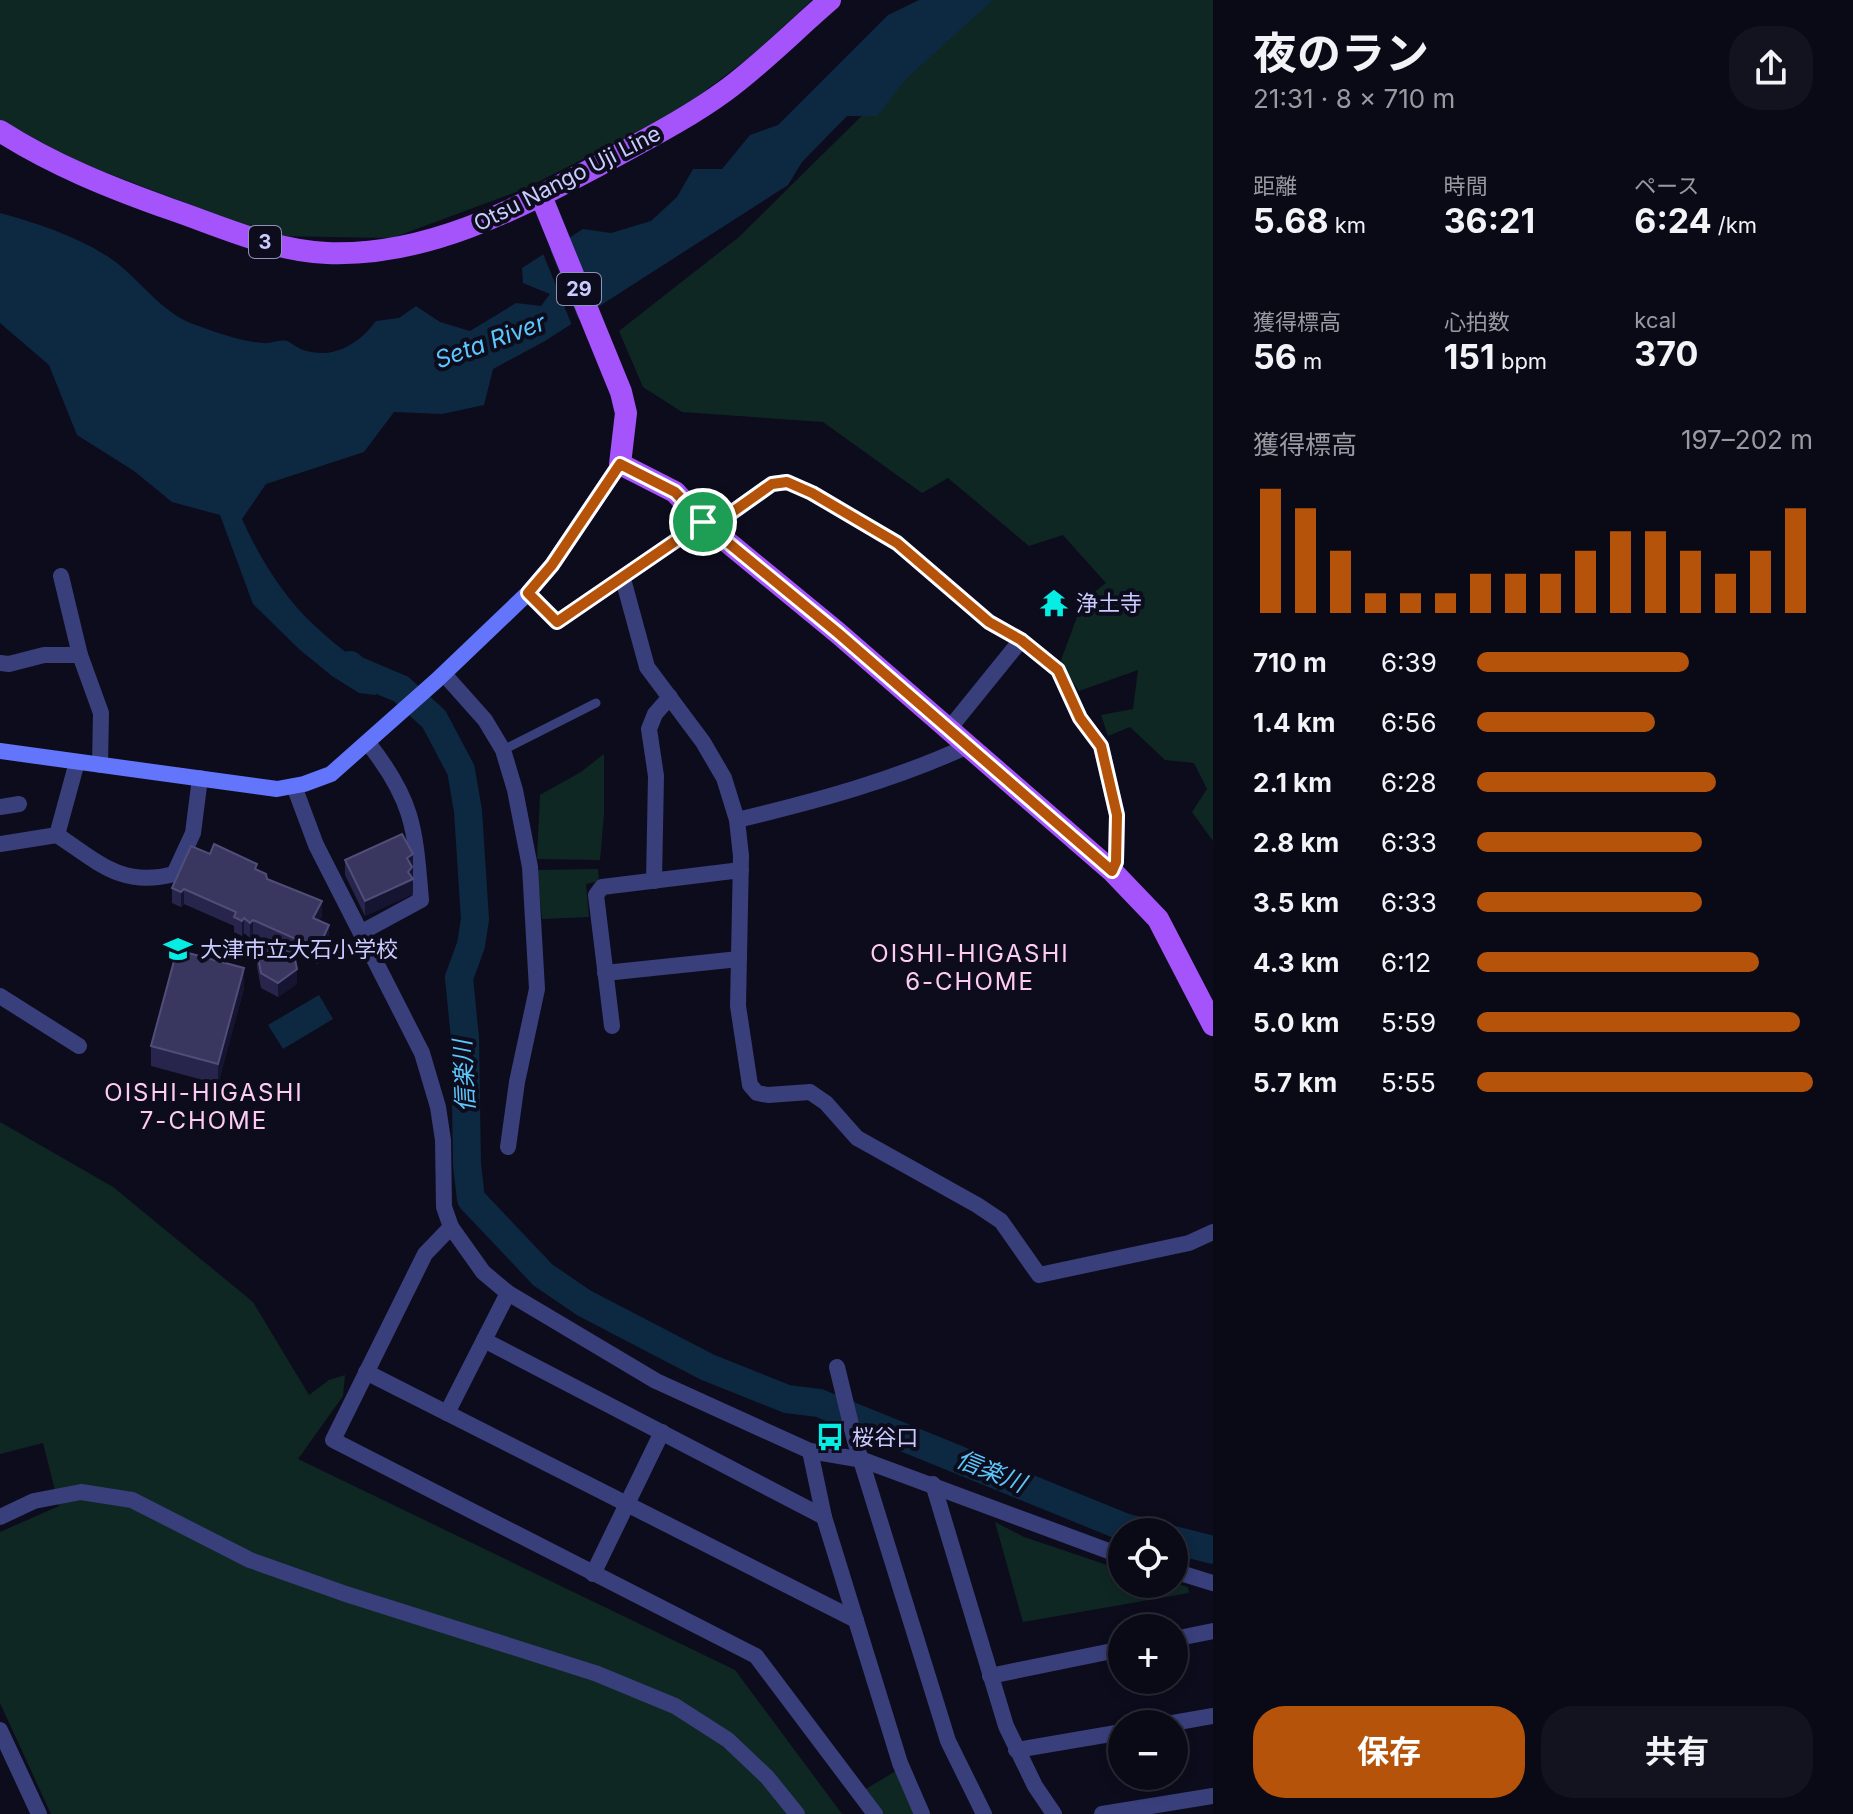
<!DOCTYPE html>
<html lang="ja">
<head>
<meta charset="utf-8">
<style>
  body { margin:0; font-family:Inter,"Noto Sans JP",sans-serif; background:#13121f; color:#f1f3f6; height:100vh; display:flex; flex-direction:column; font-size:30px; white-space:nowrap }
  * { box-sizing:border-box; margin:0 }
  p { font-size:26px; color:#999aa1 }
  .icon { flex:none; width:44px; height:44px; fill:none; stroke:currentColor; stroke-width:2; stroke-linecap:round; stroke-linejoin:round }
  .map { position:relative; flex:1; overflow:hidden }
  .details { display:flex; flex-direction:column; background:#0a0916; width:640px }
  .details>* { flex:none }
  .controls { position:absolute; left:1108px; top:1518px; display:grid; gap:16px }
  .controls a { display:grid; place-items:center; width:80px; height:80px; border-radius:50%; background:#0a0916; box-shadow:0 4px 12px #0003,0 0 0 2px #2a2a35; font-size:40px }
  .pin { position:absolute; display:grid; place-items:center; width:68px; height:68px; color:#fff; margin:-34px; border:4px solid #fff; border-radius:50%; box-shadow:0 2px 8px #0007 }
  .round { display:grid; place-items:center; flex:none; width:84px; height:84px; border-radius:32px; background:#13121f }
  .summary { display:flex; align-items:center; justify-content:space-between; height:136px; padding:0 40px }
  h1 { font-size:44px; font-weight:700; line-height:60px }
  .stats { display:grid; grid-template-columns:repeat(3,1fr); gap:12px; height:136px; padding:8px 40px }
  .stats div { display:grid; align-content:center }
  .stats b { font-size:34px; font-weight:700 }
  .stats small { font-size:22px; font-weight:400 }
  .stats p { font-size:22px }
  .chart { height:224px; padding:16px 40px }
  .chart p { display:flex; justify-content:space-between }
  .chart svg { width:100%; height:144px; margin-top:8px; stroke:#b45309; stroke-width:6 }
  .primary-button { display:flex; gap:16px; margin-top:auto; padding:16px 40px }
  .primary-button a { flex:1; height:92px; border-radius:32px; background:#b45309; color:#fff; font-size:32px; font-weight:700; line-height:92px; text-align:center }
  .primary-button a+a { background:#13121f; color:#f1f3f6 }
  ul { padding:0 40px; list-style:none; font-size:26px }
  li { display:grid; grid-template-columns:128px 96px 1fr; align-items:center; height:60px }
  li i { height:20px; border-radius:10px; background:#b45309 }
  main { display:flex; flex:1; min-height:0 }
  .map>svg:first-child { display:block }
</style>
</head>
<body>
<main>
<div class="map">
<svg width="1213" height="1814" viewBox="0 0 1213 1814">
  <rect width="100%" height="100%" fill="#0d0c1d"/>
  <g fill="#0f2723">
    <path d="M 0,0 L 812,0 L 755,53 L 680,110 L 524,189 L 392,238 L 273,236 L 36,146 L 0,122 Z"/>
    <path d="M 979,0 L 1213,0 L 1213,841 L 1192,812 L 1207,789 L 1194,763 L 1165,760 L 1130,727 L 1108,736 L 1101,715 L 1133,709 L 1138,670 L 1079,691 L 1060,663 L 1083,601 L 1106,583 L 1063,535 L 1029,546 L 948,478 L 922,493 L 823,422 L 682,412 L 643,387 L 619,331 L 739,237 Z"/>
    <path d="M 604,754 L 604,814 L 600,860 L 537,859 L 540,795 L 581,772 Z"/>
    <path d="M 598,869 L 599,881 L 586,884 L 589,917 L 542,919 L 537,870 Z"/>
    <path d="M 0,1122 L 113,1187 L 253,1302 L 309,1395 L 329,1380 L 345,1375 L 343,1396 L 298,1459 L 735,1670 L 842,1814 L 51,1814 L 0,1703 L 0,1532 L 59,1506 L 43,1443 L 0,1454 Z"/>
    <path d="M 995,1522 L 1024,1537 L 1122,1570 L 1122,1584 L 1174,1583 L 1188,1587 L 1189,1593 L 1023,1622 Z"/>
    <path d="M 896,1771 L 915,1814 L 883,1814 L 864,1790 Z"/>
  </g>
  <g fill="#0d2841">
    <path d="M 919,0 L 993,0 L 905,80 L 877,116 L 847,116 L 802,162 L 788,185 L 545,341 L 493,369 L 484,405 L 442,414 L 394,412 L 364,452 L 266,484 L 242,519 C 259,557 284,598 315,626 C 337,647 363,665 387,685 L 375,695 L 359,693 L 332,676 L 299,649 L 253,604 L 220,515 L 172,502 L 134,471 L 77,435 L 49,365 L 0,323 L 0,213 C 40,224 83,238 117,263 C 141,282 163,313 193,324 C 213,331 241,342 263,343 C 271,344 279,339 287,341 C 292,343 297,348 303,350 C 333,360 359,344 376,321 L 399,318 L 416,306 L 440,322 L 470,331 L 516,303 L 541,306 L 550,294 L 523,283 L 522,268 L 583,229 L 611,233 L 651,221 L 677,197 L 693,169 L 722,169 L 750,135 L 778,125 L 888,15 Z"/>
    <path d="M 319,995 L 333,1019 L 283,1049 L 268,1025 Z"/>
  </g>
  <path fill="#0d0c1d" d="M 549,247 L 580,323 L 573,328 L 542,251 Z"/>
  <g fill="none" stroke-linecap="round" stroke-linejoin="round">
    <g stroke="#0d2841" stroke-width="28">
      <path d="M 350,665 L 356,670 L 401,689 L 434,719 L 461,770 L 468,811 L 475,919 L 471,945 L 459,978 L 465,1038 L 467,1165 L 471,1199 L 543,1275 L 584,1303 L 707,1367 L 787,1399 L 819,1403 L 1124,1527 L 1144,1532"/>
      <path d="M 1174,1540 L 1213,1550"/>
    </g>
    <path stroke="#383f7b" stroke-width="9" d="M 503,750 L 596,703"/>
    <g stroke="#383f7b" stroke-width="16">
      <path d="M 710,528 L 772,484 L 787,482 L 812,493 L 897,543 L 989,622 L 1021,640 L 1058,670 L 1080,718 L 1101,746 L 1117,815 L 1116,862 L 1112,871"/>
      <path d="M 61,576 L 80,655 L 101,713 L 100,765"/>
      <path d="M 623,579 L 647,667 L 703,742 L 724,778 L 737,820 L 741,856 L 738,1006 L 750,1085 L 757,1093 L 768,1095 L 810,1092 L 826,1103 L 857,1138 L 977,1205 L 1001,1221 L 1039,1275 L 1189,1243 L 1213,1232"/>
      <path d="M 528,593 L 557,622 L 703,522"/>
      <path d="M 0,663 L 9,664 L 44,655 L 80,655"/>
      <path d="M 444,674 L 485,720 L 503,750 L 515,790 L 530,867 L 537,989 L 517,1082 L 508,1147"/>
      <path d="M 949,729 L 1021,640"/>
      <path d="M 294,786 L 316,845 L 422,1053 L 438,1107 L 443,1140 L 444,1207 L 451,1227 L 483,1272 L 508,1293 L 656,1381 L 810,1451 L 863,1460 L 1122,1556"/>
      <path d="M 0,807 L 19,804"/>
      <path d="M 737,820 C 817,801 894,780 968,746"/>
      <path d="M 57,835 C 98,862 122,888 174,874 L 193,833 L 200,778"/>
      <path d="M 0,844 L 57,835 L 77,762"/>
      <path d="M 654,881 L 656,776 L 649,729 L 655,714 L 670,697"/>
      <path d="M 362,932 L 421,900 C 415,829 414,801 368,743"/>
      <path d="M 605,973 L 739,959"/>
      <path d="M 0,996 L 79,1046"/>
      <path d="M 612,1026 L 596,895 L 602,887 L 741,870"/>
      <path d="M 451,1227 L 425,1254 L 333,1440 L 756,1656 L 875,1814"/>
      <path d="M 484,1340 L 824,1517"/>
      <path d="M 366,1372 L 856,1620"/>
      <path d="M 447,1413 L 508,1293"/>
      <path d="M 810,1451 L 824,1517 L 900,1763 L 922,1814"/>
      <path d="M 933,1484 L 1006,1726 L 1035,1786 L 1054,1814"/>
      <path d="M 1174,1571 L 1213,1583"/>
      <path d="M 593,1574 L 662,1432"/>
      <path d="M 1174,1639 L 1213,1631"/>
      <path d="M 990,1676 L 1122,1649"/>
      <path d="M 1167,1724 L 1213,1716"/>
      <path d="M 1016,1750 L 1122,1732"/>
      <path d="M 1102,1814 L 1213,1796"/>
    </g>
    <g stroke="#383f7b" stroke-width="16">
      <path d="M 837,1367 L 855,1441 L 948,1741 L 984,1814"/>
      <path d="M 0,1517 L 34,1501 L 81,1492 L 132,1500 L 250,1560 L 343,1593 L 595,1673 L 675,1706 L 728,1740 L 767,1777 L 797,1814"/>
      <path d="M 0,1730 L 39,1814"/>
    </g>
    <path stroke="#6375fb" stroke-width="16" d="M 0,751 L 277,789 L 304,784 L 331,774 L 437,680 L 528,593 L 552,565 L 620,464"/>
    <g stroke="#a554fb" stroke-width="22">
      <path d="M 0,131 C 53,165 111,188 170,209 C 220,226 273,251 327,253 C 428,257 518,208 605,162 C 645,140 688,118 725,91 C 762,64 795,30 830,0"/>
      <path d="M 541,196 L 621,392 L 626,413 L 620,464 L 675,492 L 703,522 L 838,633 L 1112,871 L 1158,919 L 1213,1025"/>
    </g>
  </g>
  <g fill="#27254b">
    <path d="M 210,854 L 257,870 L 267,879 L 322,916 L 319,921 L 329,940 L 318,964 L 293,953 L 297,984 L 278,997 L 261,988 L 257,967 L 257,952 L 272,943 L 253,934 L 250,938 L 244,933 L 242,936 L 234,932 L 234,926 L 184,904 L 181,907 L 172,903 L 172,888 Z"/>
    <path d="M 413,854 L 413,894 L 365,916 L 345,875 L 345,860 Z"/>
    <path d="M 244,988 L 218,1084 L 151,1066 L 151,1046 Z"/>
  </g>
  <g fill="#151431">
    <path d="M 413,854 L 413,894 L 365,916 L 365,901 L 407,858 Z"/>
    <path d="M 184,889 L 184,904 L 181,907 L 181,892 Z"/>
    <path d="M 322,901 L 322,916 L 313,933 L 313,918 Z"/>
    <path d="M 244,918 L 244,933 L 242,936 L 242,921 Z"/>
    <path d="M 253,920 L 253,934 L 250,938 L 250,923 Z"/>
    <path d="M 329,925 L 329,940 L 318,964 L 318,949 Z"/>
    <path d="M 244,968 L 244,988 L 218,1084 L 218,1064 Z"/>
    <path d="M 297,969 L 297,984 L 278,997 L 278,983 Z"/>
  </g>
  <g fill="#39375f" stroke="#504e78" stroke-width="2">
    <path d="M 402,834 L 413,854 L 407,858 L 412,867 L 408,872 L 413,879 L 365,901 L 345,860 Z"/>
    <path d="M 214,844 L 257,864 L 255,869 L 266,874 L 267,879 L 322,901 L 313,918 L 329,925 L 318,949 L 253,920 L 250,923 L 244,918 L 242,921 L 234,917 L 236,912 L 184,889 L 181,892 L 172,888 L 191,846 L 210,854 Z"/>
    <path d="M 275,941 L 293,950 L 297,969 L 278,983 L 261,973 L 257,952 Z"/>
    <path d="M 177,950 L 244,968 L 218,1064 L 151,1046 Z"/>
  </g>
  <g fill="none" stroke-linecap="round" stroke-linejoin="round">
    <defs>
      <path id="route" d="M 703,522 L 557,622 L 528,593 L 552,565 L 620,464 L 675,492 L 710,528 L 772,484 L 787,482 L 812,493 L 897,543 L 989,622 L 1021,640 L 1058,670 L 1080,718 L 1101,746 L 1117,815 L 1116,862 L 1112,871 L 838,633 L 703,522"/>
    </defs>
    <use href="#route" stroke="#fff" stroke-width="16"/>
    <use href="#route" stroke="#b45309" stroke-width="10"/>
  </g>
  <defs>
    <symbol id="temple-bare" viewBox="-9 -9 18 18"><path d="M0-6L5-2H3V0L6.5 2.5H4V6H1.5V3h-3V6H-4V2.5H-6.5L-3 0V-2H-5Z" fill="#06ede4" stroke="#0d0c1d" stroke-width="2.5" paint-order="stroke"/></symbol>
    <symbol id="school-bare" viewBox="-9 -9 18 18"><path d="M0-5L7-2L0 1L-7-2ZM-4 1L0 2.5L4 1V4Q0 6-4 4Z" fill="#06ede4" stroke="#0d0c1d" stroke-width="2.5" paint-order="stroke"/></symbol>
    <symbol id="bus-bare" viewBox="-9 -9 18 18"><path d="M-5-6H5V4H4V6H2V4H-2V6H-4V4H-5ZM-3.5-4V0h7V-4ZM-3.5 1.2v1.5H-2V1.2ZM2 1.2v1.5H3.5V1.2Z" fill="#06ede4" stroke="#0d0c1d" stroke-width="2.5" paint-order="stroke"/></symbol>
  </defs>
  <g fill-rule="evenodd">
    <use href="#temple-bare" x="1034" y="583" width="40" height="40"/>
    <use href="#school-bare" x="158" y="929" width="40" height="40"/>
    <use href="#bus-bare" x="810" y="1417" width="40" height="40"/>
  </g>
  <g text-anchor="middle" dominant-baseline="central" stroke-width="8" stroke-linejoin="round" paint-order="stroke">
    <g fill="#0d0c1d" stroke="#9192ba" stroke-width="2">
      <rect x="249" y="226" width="32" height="32" rx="6"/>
      <rect x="557" y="273" width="44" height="32" rx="6"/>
    </g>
    <g font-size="20" font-weight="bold" fill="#cacbfe">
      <text x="265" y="242">3</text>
      <text x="579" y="289">29</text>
    </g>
    <g font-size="22" fill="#cacbfe" stroke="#0d0c1d">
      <text transform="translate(567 178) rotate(-27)">Otsu Nango Uji Line</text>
    </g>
    <g font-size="22" fill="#cacbfe" stroke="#0d0c1d" text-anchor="start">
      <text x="1076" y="603">浄土寺</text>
      <text x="200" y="949">大津市立大石小学校</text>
      <text x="852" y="1437">桜谷口</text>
    </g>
    <g font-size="24" font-style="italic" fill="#5bc7fb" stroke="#0d0c1d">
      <text transform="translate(490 341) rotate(-20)">Seta River</text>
      <text transform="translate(464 1076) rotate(-93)">信楽川</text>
      <text transform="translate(991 1471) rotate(22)">信楽川</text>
    </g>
    <g font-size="24" letter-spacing="2" fill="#feccf2" stroke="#0d0c1d">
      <text x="970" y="953">OISHI-HIGASHI<tspan x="970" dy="28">6-CHOME</tspan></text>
      <text x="204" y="1092">OISHI-HIGASHI<tspan x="204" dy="28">7-CHOME</tspan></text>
    </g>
  </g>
</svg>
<div class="controls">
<a><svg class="icon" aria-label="locate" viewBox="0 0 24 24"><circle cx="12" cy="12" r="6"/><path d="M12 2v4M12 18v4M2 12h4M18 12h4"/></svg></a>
<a>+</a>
<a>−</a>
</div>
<div class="pin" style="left:703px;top:522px;background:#1e9e55"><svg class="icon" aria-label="arrive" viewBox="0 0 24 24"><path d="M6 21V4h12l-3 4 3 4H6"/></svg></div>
</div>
<section class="details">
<div class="summary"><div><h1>夜のラン</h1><p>21:31 · 8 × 710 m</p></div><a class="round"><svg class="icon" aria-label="share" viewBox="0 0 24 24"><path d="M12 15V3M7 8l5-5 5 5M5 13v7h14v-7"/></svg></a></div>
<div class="stats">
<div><p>距離</p><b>5.68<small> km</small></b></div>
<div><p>時間</p><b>36:21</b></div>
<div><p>ペース</p><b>6:24<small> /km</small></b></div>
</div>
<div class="stats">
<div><p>獲得標高</p><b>56<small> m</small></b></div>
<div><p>心拍数</p><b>151<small> bpm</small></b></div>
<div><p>kcal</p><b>370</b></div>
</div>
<div class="chart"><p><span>獲得標高</span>197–202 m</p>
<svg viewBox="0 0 160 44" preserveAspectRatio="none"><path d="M5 44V6M15 44V12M25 44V25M35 44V38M45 44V38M55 44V38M65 44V32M75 44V32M85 44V32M95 44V25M105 44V19M115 44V19M125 44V25M135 44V32M145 44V25M155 44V12"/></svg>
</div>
<ul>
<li><b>710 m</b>6:39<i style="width:63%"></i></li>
<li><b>1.4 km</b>6:56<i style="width:53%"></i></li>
<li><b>2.1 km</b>6:28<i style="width:71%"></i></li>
<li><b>2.8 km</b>6:33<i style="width:67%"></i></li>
<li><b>3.5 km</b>6:33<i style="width:67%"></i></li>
<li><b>4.3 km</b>6:12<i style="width:84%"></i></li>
<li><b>5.0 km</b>5:59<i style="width:96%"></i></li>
<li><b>5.7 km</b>5:55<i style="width:100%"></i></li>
</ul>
<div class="primary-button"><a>保存</a><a>共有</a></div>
</section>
</main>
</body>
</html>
